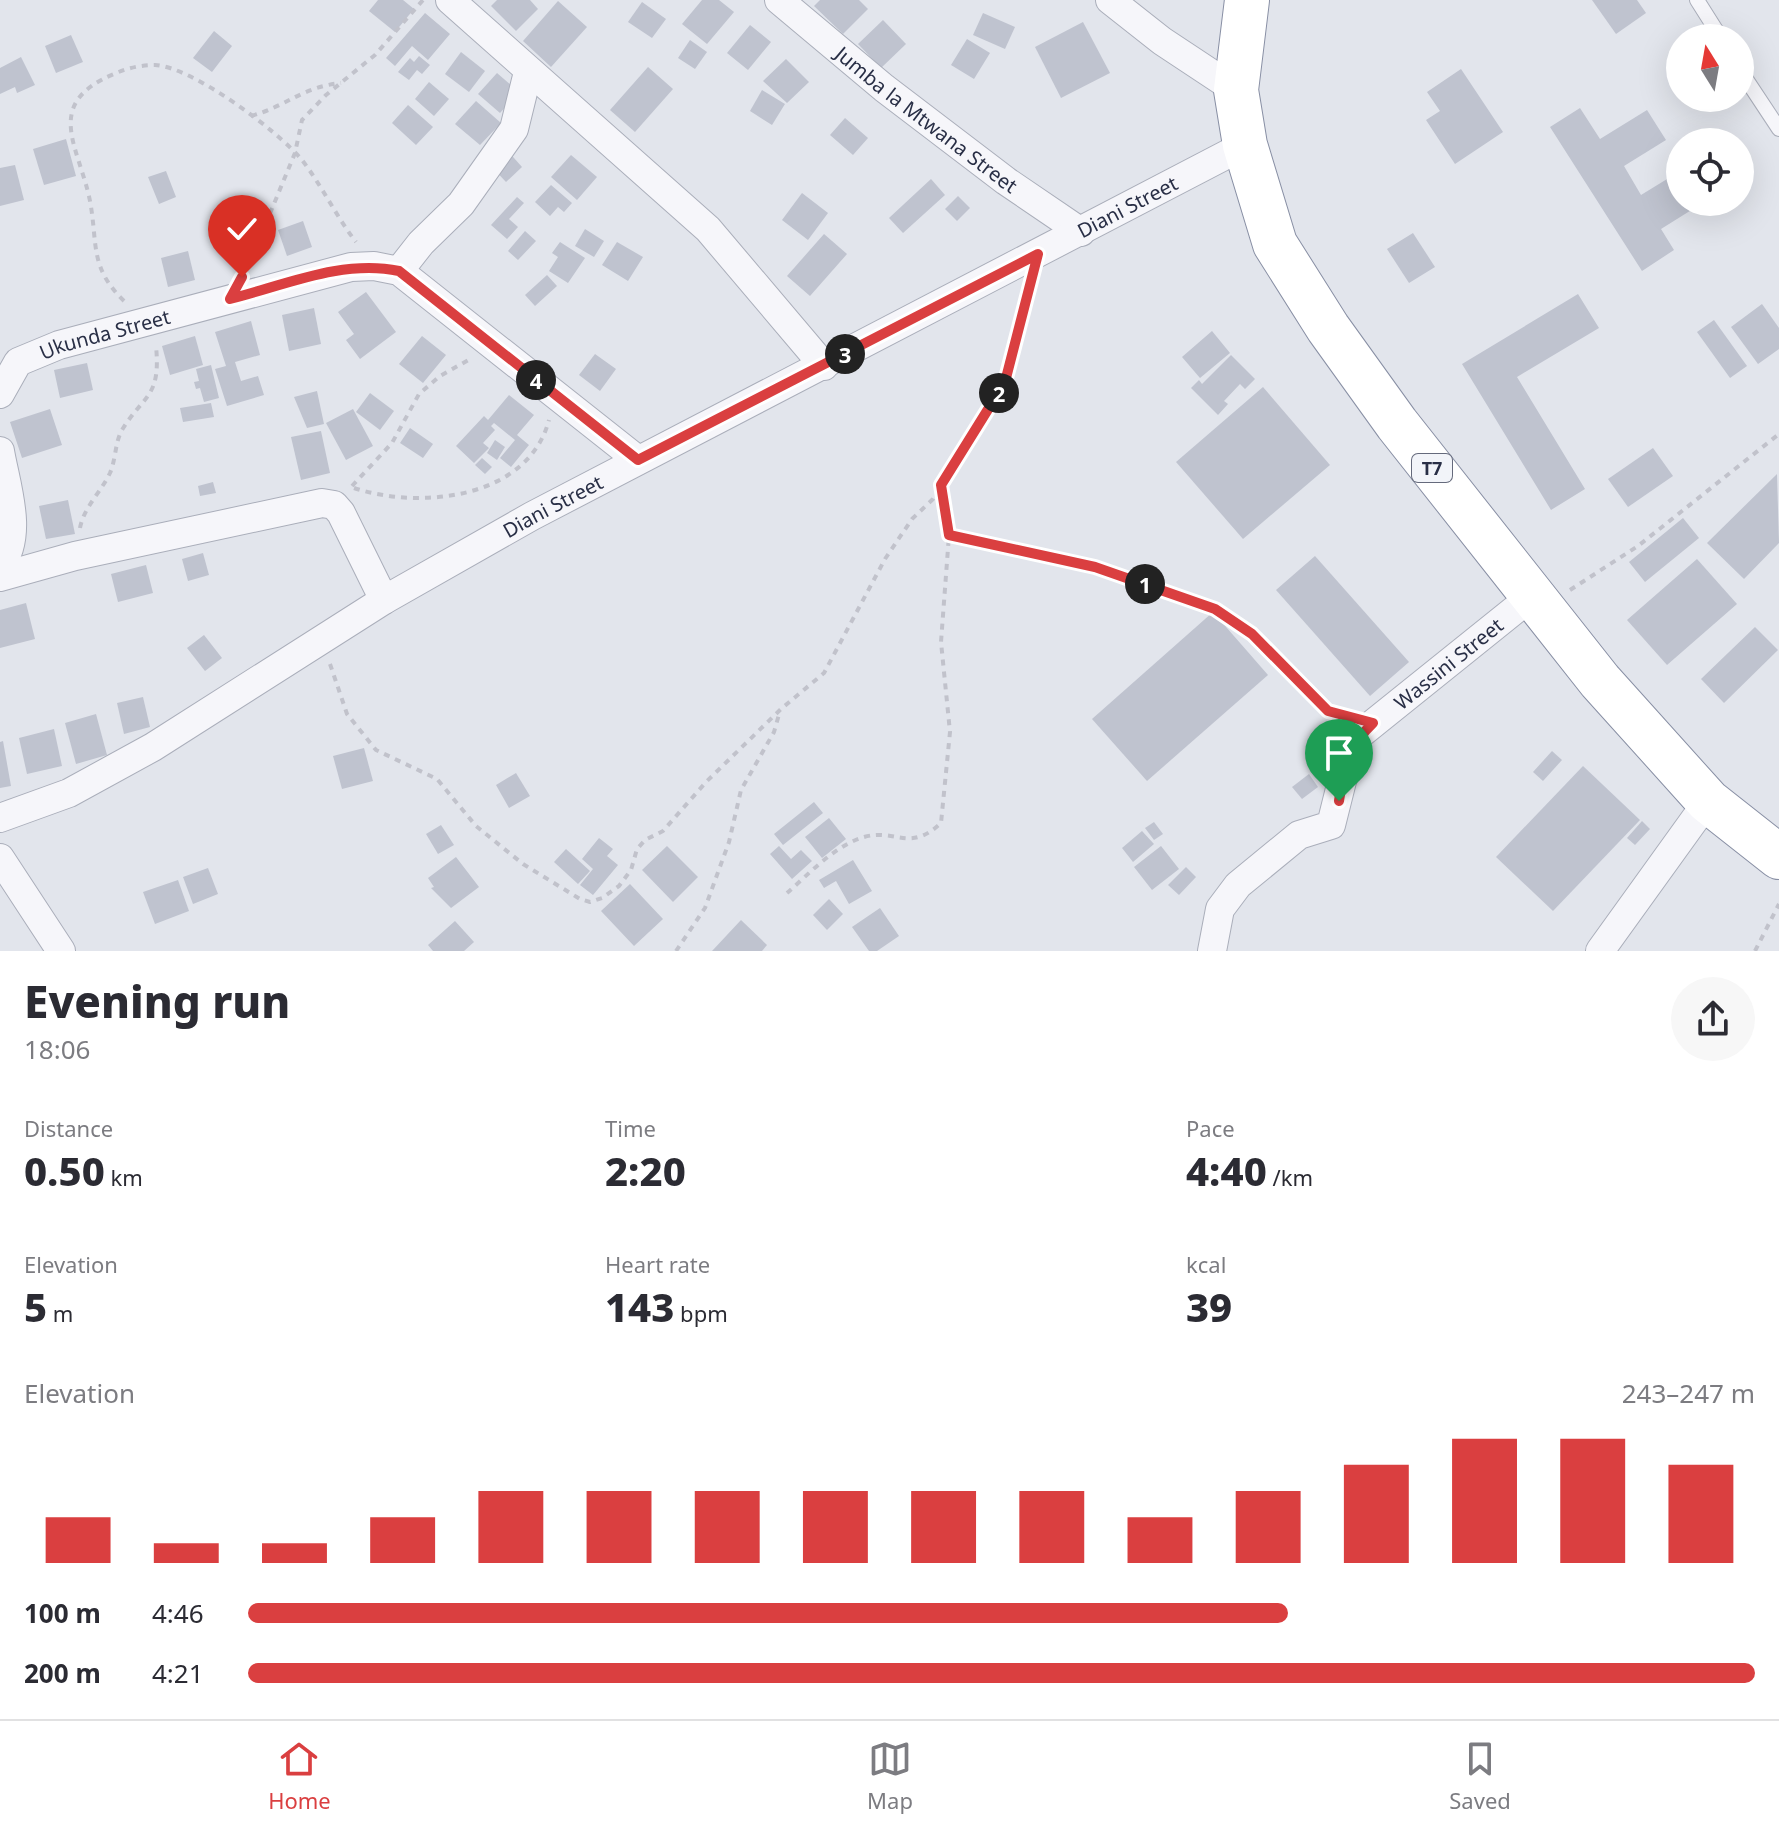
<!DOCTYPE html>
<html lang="en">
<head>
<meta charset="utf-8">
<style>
  body { margin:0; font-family:"Noto Sans",sans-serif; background:#f7f7f7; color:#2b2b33; height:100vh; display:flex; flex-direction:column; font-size:30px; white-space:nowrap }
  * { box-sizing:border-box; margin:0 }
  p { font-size:26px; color:#7c7c81 }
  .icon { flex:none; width:44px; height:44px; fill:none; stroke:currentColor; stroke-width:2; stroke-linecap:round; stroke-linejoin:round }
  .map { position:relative; height:951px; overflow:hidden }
  .details { display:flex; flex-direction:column; background:#fff; flex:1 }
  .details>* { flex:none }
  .needle { width:52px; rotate:349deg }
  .tools { position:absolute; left:1666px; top:24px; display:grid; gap:16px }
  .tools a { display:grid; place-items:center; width:88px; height:88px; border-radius:50%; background:#fff; box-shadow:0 8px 32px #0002; font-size:40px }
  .pin { position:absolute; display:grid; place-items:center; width:68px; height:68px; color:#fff; margin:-82px -34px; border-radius:50% 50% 50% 0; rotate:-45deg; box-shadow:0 0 8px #0007 }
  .pin .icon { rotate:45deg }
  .km { position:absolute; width:40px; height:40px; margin:-20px; border-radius:50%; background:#222; color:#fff; font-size:22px; line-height:40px; text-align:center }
  .round { display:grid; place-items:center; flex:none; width:84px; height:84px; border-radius:42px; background:#f7f7f7 }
  .headline { display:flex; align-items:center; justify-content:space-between; height:136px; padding:0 24px }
  h1 { font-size:44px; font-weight:800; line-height:60px }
  .figures { display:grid; grid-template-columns:repeat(3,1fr); gap:12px; height:136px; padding:8px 24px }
  .figures div { display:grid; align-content:center }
  .figures b { font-size:40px; font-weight:800 }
  .figures small { font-size:22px; font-weight:400 }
  .figures p { font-size:22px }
  .chart { height:224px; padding:16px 24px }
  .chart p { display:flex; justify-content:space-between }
  .chart svg { width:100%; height:144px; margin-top:8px; stroke:#da3f40; stroke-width:6 }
  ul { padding:0 24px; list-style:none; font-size:26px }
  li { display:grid; grid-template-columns:128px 96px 1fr; align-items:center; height:60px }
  li i { height:20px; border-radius:10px; background:#da3f40 }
  .tab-bar { display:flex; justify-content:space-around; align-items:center; height:112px; border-top:2px solid #e1e1e2; background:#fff; font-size:22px; color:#7c7c81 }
  .tab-bar a { display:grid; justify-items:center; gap:4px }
  .tab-bar .on { color:#da3f40 }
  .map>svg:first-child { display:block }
</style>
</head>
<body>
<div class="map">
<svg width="1779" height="951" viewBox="0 0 1779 951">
  <rect width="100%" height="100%" fill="#e2e5ec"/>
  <g fill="#bfc3cf">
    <path d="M 378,0 L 403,0 L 414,9 L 395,32 L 369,11 Z"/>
    <path d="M 497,0 L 530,0 L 538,9 L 516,31 L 491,6 Z"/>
    <path d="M 702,0 L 719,0 L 734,12 L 707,44 L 682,24 Z"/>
    <path d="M 820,0 L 859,0 L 868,9 L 843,34 L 814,6 Z"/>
    <path d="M 1592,0 L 1637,0 L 1646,13 L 1616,34 Z"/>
    <path d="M 558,1 L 587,27 L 551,67 L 523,41 Z"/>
    <path d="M 642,2 L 666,19 L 652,38 L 628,22 Z"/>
    <path d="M 425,13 L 450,34 L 428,60 L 412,46 L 395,66 L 386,58 Z"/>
    <path d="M 983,13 L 1015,27 L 1005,49 L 973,35 Z"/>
    <path d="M 883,20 L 906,44 L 881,68 L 858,44 Z"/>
    <path d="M 1083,22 L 1110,73 L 1061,98 L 1035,47 Z"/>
    <path d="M 750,25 L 771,42 L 748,70 L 727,53 Z"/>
    <path d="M 214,31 L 232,46 L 212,72 L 193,58 Z"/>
    <path d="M 71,35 L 83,62 L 56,73 L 45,46 Z"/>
    <path d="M 967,39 L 990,53 L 974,79 L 951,65 Z"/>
    <path d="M 690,40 L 707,52 L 695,69 L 678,58 Z"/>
    <path d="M 461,52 L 485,71 L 469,92 L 445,74 Z"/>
    <path d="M 419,56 L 430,65 L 422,74 L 417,70 L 409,80 L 398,72 L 410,58 L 414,62 Z"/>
    <path d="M 21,57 L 35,85 L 17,93 L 15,87 L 0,94 L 0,68 Z"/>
    <path d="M 786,59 L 809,82 L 787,103 L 763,81 Z"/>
    <path d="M 648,67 L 673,89 L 635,132 L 610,110 Z"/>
    <path d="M 1461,69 L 1503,132 L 1455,164 L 1426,120 L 1440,111 L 1427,92 Z"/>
    <path d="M 497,73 L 519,92 L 500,113 L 478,94 Z"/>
    <path d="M 429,82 L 449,99 L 434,116 L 415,99 Z"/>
    <path d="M 762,90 L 785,104 L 772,125 L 750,111 Z"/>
    <path d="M 476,101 L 501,123 L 480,145 L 455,124 Z"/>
    <path d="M 408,105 L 433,127 L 416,145 L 392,123 Z"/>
    <path d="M 1580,108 L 1600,139 L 1647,110 L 1666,140 L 1624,166 L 1641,195 L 1672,176 L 1680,189 L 1680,202 L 1688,202 L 1693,209 L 1661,229 L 1674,250 L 1642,271 L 1550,127 Z"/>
    <path d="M 845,118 L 868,138 L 853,155 L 830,135 Z"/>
    <path d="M 66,139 L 76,176 L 44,185 L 33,149 Z"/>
    <path d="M 506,149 L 522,167 L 506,182 L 490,165 Z"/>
    <path d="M 571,155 L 597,177 L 577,200 L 551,177 Z"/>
    <path d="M 15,165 L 24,200 L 0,206 L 0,168 Z"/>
    <path d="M 166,171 L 176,197 L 159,204 L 148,177 Z"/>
    <path d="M 931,179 L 945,195 L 903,233 L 889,218 Z"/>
    <path d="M 551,185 L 572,203 L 564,212 L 558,207 L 550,216 L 535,202 Z"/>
    <path d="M 802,193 L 828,213 L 808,240 L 782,220 Z"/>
    <path d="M 958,196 L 970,208 L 957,221 L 945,209 Z"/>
    <path d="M 517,197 L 524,203 L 509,219 L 518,227 L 507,239 L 491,225 Z"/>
    <path d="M 303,221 L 312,247 L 287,256 L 278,230 Z"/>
    <path d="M 585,229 L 604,241 L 594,257 L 575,246 Z"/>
    <path d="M 525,231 L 536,241 L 518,260 L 508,251 Z"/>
    <path d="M 1413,233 L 1435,267 L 1409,283 L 1387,249 Z"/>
    <path d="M 824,234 L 847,254 L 810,296 L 787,276 Z"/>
    <path d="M 560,242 L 585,258 L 568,283 L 549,271 L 558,257 L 552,253 Z"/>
    <path d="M 617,242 L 643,257 L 628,281 L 602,265 Z"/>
    <path d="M 188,251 L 195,280 L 168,287 L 161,258 Z"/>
    <path d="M 547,275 L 557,286 L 535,306 L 525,295 Z"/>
    <path d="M 366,292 L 396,332 L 360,359 L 346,340 L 354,334 L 338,312 Z"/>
    <path d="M 1578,294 L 1599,328 L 1517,377 L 1585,489 L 1551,510 L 1462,364 Z"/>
    <path d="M 1762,304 L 1779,328 L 1779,349 L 1758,364 L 1731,327 Z"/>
    <path d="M 314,308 L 321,344 L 289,351 L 282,315 Z"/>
    <path d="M 1714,320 L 1747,366 L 1730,378 L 1697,332 Z"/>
    <path d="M 251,321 L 260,355 L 235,362 L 241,381 L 258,376 L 264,395 L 227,406 L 215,369 L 226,366 L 215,332 Z"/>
    <path d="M 1212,331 L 1230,353 L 1200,378 L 1182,357 Z"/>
    <path d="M 195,336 L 203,365 L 170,375 L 162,346 Z"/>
    <path d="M 422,336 L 446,355 L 423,383 L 399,364 Z"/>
    <path d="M 595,354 L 616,369 L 600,391 L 579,375 Z"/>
    <path d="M 1231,355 L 1255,379 L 1245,389 L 1240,384 L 1224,401 L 1228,404 L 1218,415 L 1191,388 L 1199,380 L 1202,384 Z"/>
    <path d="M 87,363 L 93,390 L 60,398 L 54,370 Z"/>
    <path d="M 211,365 L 219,398 L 204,402 L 200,388 L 196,389 L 194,382 L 199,381 L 196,369 Z"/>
    <path d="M 1263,387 L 1330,465 L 1243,539 L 1176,462 Z"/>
    <path d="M 317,391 L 324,424 L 307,428 L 294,397 Z"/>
    <path d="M 370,393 L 394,411 L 380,430 L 356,412 Z"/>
    <path d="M 509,395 L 534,415 L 517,435 L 529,445 L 511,467 L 500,458 L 515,440 L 494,423 L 491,426 L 495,430 L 483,443 L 489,448 L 474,463 L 456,446 L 484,416 L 488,420 Z"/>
    <path d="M 211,403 L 214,417 L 183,422 L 180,408 Z"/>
    <path d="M 50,409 L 62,445 L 22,458 L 10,422 Z"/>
    <path d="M 353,409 L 373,446 L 346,460 L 326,423 Z"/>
    <path d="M 410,428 L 433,444 L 423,458 L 400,443 Z"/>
    <path d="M 321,431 L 330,473 L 301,480 L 291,437 Z"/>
    <path d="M 495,440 L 505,447 L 497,460 L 487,453 Z"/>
    <path d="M 1653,448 L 1673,476 L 1628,507 L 1608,479 Z"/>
    <path d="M 482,458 L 492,467 L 485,474 L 475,465 Z"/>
    <path d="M 1777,474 L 1779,543 L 1744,579 L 1707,543 Z"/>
    <path d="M 213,482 L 216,493 L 200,496 L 198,486 Z"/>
    <path d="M 68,500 L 75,534 L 46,539 L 39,506 Z"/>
    <path d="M 1683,518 L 1699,538 L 1645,582 L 1629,562 Z"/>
    <path d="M 203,553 L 209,575 L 188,581 L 182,559 Z"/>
    <path d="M 1315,556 L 1409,662 L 1370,696 L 1276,590 Z"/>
    <path d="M 1697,559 L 1737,604 L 1667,665 L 1627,620 Z"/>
    <path d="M 146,565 L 153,593 L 118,602 L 111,574 Z"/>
    <path d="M 26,603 L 35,639 L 0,648 L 0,610 Z"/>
    <path d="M 1213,612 L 1268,675 L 1147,781 L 1092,719 Z"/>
    <path d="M 1755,627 L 1778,650 L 1724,703 L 1701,679 Z"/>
    <path d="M 204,635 L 222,658 L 205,671 L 187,648 Z"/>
    <path d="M 143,697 L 150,727 L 124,734 L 117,703 Z"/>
    <path d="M 96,714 L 107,755 L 76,764 L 65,723 Z"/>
    <path d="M 54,729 L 62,766 L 27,774 L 19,738 Z"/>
    <path d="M 3,741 L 11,786 L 0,788 L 0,742 Z"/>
    <path d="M 364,748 L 373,781 L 342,789 L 333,756 Z"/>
    <path d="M 1552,751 L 1562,760 L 1543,781 L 1533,772 Z"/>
    <path d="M 1583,766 L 1640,820 L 1553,911 L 1496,857 Z"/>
    <path d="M 516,773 L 530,796 L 509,808 L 496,785 Z"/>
    <path d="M 1309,774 L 1318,787 L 1302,799 L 1292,787 Z"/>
    <path d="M 814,802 L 823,813 L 783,845 L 774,834 Z"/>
    <path d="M 829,818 L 846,839 L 822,858 L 805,837 Z"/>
    <path d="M 1642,821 L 1650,829 L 1635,845 L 1627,838 Z"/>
    <path d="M 1154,822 L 1163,834 L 1154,840 L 1145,828 Z"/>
    <path d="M 441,825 L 454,845 L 438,854 L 426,834 Z"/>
    <path d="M 1142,831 L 1154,844 L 1133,862 L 1122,848 Z"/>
    <path d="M 599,838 L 613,849 L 607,856 L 618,865 L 593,895 L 580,885 L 593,869 L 582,859 Z"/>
    <path d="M 667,846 L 698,877 L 673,902 L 642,870 Z"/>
    <path d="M 779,846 L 791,859 L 801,850 L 812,861 L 792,879 L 770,854 Z"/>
    <path d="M 1161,846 L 1179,869 L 1152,890 L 1134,867 Z"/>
    <path d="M 566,849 L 590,871 L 578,884 L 554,862 Z"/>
    <path d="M 456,857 L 479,887 L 451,908 L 431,888 L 434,887 L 428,878 Z"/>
    <path d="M 853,860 L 872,891 L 849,904 L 836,881 L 824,888 L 819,880 Z"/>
    <path d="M 1186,867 L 1196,877 L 1179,895 L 1168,885 Z"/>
    <path d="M 208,868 L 218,894 L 193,904 L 183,877 Z"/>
    <path d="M 178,880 L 189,911 L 155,924 L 143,892 Z"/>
    <path d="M 630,884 L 663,919 L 634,946 L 601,911 Z"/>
    <path d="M 829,899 L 843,914 L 827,930 L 813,915 Z"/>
    <path d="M 880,908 L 899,936 L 877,951 L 869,951 L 852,927 Z"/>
    <path d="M 741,920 L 767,945 L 762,951 L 712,951 Z"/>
    <path d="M 455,921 L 474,942 L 464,951 L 433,951 L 428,945 Z"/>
  </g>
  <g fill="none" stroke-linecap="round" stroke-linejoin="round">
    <defs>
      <g id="lane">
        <path d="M 1697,0 L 1721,38"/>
        <path d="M 1740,70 L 1779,129"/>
      </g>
      <g id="street">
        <path d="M 450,0 L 708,229 L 824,366"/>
        <path id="s1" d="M 779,0 L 884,88 L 1006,181 L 1081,232"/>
        <path d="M 1110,0 L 1162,41 L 1236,90"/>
        <path d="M 399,271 L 421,243 L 461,204 L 514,129 L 528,72"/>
        <path id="s2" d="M 0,394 L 18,362 L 59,345 L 351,267 L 374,266 L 399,271 L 638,460"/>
        <path d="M 0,451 C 6,486 24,535 0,566"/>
        <path d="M 0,577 L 75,556 L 322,503 L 334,505 L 341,513 L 384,600"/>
        <path id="s3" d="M 0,818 L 69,793 L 153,747 L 384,600 L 532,516 L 1245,145"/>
        <path d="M 0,858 L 61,951"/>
        <path id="s4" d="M 1212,951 L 1220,909 L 1238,885 L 1299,835 L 1331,825 L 1342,781 L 1359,735 L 1532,596"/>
        <path d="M 1600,951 L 1708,801"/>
      </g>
      <path id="highway" d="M 1247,0 L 1236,90 L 1245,145 L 1275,244 L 1328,328 L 1397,424 L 1600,681 L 1708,801 L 1779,857"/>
    </defs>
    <use href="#lane" stroke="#aaaeba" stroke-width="16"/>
    <use href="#street" stroke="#aaaeba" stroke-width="30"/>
    <use href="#highway" stroke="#888fa4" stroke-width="46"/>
    <g stroke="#c1c2cb" stroke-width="4" stroke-dasharray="6 6" stroke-linecap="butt">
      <path d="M 251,116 C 287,106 302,87 341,83"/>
      <path d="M 247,269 L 295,153 L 302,120 L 326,95 L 375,55 L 423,0"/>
      <path d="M 124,301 C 89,267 98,244 90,201 C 79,146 42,104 114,74 C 127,68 141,65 155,65 C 193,67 278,131 302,160 C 322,186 336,216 356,242"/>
      <path d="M 352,486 L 392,443 L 419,394 L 440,376 L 472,358"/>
      <path d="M 354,488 C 420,510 528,499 549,420"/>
      <path d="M 80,528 C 84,507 101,492 110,473 C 116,459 115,442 122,430 C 144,394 161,398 156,346"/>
      <path d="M 949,535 C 1021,546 1093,565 1161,589 C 1186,598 1212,605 1234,620 C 1273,648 1297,699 1342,717"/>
      <path d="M 1570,590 L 1638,546 L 1779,434"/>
      <path d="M 330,664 L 347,714 L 376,750 L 437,779 L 476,826 L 523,864 L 580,899 L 590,902 L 602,898 L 619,886 L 631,870 L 637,849 L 645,840 L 663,831 L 706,782 L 781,709 L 824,673 L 885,559 L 912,519 L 933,499 L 1005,382 L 1028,287"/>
      <path d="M 787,893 C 809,874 834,846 864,837 C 896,828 909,853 941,823 L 950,732 L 941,642 L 949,535 L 941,488"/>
      <path d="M 676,951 L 705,908 L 729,842 L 741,790 L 774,732 L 780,711"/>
      <path d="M 1755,951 L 1779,904"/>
    </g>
    <use href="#lane" stroke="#f6f6fa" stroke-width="14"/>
    <use href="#street" stroke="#f6f6fa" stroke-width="28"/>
    <use href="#highway" stroke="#fff" stroke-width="44"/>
  </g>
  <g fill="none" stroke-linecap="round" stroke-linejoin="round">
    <defs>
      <path id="route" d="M 242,277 L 230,299 C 285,285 343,259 399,271 L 638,460 L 1038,254 L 1005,382 L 941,485 L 949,535 L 1095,567 L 1215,609 L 1252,634 L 1328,711 L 1373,723 C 1351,743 1343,772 1339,801"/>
    </defs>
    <use href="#route" stroke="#fff" stroke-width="16"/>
    <use href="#route" stroke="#da3f40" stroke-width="10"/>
  </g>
  <g text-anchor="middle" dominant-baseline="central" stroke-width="7" stroke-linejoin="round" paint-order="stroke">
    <rect fill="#f2f4f9" stroke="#656a7c" stroke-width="2" x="1412" y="454" width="40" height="28" rx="6"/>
    <g font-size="18" font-weight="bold" fill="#292f46">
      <text x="1432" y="468">T7</text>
    </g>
    <g font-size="20" fill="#292f46" stroke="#f2f4f9">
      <text stroke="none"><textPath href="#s1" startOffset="190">Jumba la Mtwana Street</textPath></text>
      <text stroke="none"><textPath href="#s3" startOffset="1284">Diani Street</textPath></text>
      <text stroke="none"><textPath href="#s2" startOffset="128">Ukunda Street</textPath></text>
      <text stroke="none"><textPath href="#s3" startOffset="636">Diani Street</textPath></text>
      <text stroke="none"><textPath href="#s4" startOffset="394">Wassini Street</textPath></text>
    </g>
  </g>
</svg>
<div class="tools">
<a><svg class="needle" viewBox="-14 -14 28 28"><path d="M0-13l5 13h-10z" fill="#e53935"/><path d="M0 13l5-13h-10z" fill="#7c7c81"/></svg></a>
<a><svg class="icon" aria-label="locate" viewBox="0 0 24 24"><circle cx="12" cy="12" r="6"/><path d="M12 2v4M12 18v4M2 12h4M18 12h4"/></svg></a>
</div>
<div class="pin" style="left:1339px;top:801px;background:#1e9e55"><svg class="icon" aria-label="arrive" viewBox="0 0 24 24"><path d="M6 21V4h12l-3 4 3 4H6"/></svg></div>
<div class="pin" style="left:242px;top:277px;background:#d93025"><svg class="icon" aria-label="check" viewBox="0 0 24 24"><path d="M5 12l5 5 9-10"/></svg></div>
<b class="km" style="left:1145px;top:584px">1</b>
<b class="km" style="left:999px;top:393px">2</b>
<b class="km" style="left:845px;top:354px">3</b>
<b class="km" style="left:536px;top:380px">4</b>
</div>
<section class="details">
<div class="headline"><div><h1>Evening run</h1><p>18:06</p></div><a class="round"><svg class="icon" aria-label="share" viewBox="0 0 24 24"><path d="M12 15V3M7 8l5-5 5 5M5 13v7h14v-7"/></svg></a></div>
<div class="figures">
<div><p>Distance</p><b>0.50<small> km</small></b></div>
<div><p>Time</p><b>2:20</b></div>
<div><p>Pace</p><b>4:40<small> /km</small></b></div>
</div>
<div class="figures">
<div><p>Elevation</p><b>5<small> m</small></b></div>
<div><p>Heart rate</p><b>143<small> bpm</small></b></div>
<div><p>kcal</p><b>39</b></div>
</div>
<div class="chart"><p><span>Elevation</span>243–247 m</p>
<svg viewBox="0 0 160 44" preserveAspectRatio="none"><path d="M5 44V30M15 44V38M25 44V38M35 44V30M45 44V22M55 44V22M65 44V22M75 44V22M85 44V22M95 44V22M105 44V30M115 44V22M125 44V14M135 44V6M145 44V6M155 44V14"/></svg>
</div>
<ul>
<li><b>100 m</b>4:46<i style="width:69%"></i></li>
<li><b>200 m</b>4:21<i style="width:100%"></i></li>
</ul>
</section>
<nav class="tab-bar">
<a class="on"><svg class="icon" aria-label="home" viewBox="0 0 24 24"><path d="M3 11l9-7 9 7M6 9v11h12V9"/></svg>Home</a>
<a><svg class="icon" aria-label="map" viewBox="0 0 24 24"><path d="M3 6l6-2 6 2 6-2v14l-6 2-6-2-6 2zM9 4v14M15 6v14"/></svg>Map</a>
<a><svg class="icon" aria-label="saved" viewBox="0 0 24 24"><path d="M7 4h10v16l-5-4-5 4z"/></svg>Saved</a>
</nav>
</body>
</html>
